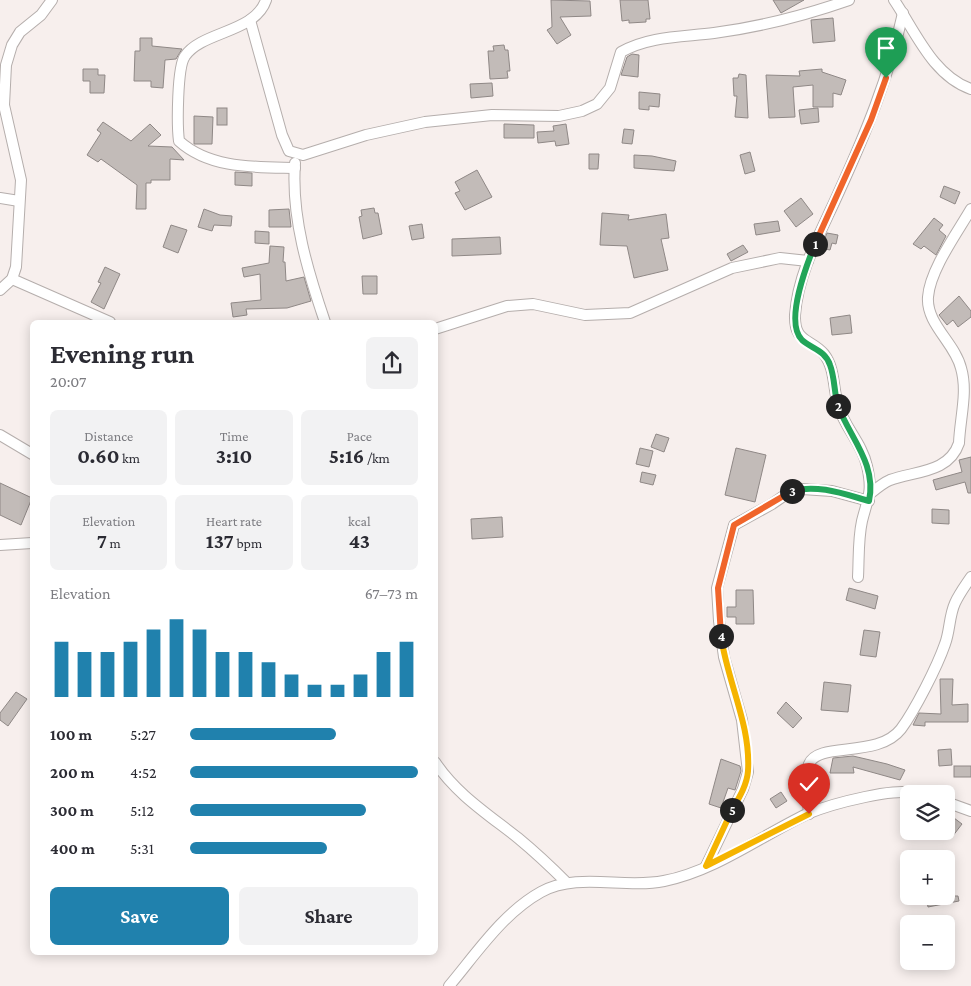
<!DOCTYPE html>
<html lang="en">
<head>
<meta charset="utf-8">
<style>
  body { margin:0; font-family:"Crimson Pro",serif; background:#f2f2f3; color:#2b2b33; height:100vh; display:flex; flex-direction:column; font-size:19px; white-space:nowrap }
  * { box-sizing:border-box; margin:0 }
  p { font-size:16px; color:#7c7c81 }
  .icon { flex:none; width:28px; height:28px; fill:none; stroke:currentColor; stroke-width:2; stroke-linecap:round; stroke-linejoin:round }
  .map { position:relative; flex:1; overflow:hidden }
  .panel { position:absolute; left:30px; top:320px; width:408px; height:635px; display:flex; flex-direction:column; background:#fff; border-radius:8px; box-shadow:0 2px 12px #0003 }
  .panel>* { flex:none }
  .buttons { position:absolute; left:900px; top:785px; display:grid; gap:10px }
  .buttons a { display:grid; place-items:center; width:55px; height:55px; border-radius:8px; background:#fff; box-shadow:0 2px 12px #0003; font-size:25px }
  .pin { position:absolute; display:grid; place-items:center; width:42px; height:42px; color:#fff; margin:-51px -21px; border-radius:50% 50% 50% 0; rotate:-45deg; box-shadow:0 0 5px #0007 }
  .pin .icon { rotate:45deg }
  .km { position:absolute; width:25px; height:25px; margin:-12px; border-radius:50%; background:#222; color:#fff; font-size:14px; line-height:25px; text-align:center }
  .round { display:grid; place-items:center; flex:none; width:52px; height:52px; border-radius:8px; background:#f2f2f3 }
  .head { display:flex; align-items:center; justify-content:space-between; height:85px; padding:0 20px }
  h1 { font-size:28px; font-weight:700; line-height:38px }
  .stats { display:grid; grid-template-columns:repeat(3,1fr); gap:8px; height:85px; padding:5px 20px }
  .stats div { display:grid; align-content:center; border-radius:8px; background:#f2f2f3; text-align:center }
  .stats b { font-size:21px; font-weight:700 }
  .stats small { font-size:14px; font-weight:400 }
  .stats p { font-size:14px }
  .chart { height:140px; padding:10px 20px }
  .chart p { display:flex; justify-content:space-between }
  .chart svg { width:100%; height:90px; margin-top:5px; stroke:#2081ad; stroke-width:6 }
  .button { display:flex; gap:10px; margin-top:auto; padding:10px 20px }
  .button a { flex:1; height:58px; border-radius:8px; background:#2081ad; color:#fff; font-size:20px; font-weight:700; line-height:58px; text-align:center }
  .button a+a { background:#f2f2f3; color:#2b2b33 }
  ul { padding:0 20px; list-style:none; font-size:16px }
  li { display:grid; grid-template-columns:80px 60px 1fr; align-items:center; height:38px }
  li i { height:12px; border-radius:6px; background:#2081ad }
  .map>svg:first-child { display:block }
</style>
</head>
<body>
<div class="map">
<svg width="971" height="986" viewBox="0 0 971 986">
  <rect width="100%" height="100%" fill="#f7efed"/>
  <g fill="#c2bbb8" stroke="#8f8886">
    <path d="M 551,0 L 590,1 L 591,16 L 560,17 L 571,35 L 557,44 L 547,30 L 552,27 Z"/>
    <path d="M 620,0 L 648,0 L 650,19 L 646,19 L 646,22 L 629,23 L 629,20 L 622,21 Z"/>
    <path d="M 773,0 L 804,0 L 781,13 Z"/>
    <path d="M 833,18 L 835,41 L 813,43 L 811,20 Z"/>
    <path d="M 140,38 L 152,38 L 152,46 L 182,49 L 176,59 L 165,60 L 163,88 L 151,87 L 151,81 L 134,81 L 135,51 L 140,51 Z"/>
    <path d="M 504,45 L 505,50 L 508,50 L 510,71 L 507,71 L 508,78 L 490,79 L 488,51 L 494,51 L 493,46 Z"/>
    <path d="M 632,54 L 639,55 L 638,77 L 621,75 L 627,57 Z"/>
    <path d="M 83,69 L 98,69 L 98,75 L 105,75 L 104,93 L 90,93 L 90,81 L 83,81 Z"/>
    <path d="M 822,69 L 822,72 L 846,80 L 841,95 L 833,93 L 833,107 L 813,107 L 813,85 L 793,87 L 795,117 L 769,118 L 766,75 L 800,76 L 799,71 Z"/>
    <path d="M 739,74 L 746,75 L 748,118 L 735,117 L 737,96 L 734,96 L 733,78 L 738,78 Z"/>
    <path d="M 492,83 L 493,96 L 471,98 L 470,84 Z"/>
    <path d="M 639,92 L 660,94 L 659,107 L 649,106 L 649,110 L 639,109 Z"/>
    <rect x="217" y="108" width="10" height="17"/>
    <path d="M 818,108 L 819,122 L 801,124 L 799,110 Z"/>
    <path d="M 194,116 L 213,117 L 212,144 L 194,144 Z"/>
    <path d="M 103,122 L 131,141 L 150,124 L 161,135 L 148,146 L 172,147 L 184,160 L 170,159 L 170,180 L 151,180 L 151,183 L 146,183 L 146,209 L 136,209 L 137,185 L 101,159 L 98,162 L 87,155 L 101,133 L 97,130 Z"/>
    <path d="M 504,124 L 534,125 L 534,138 L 504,138 Z"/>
    <path d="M 566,124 L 569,144 L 556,146 L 555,141 L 538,143 L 537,132 L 554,131 L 553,126 Z"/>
    <path d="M 624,129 L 634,130 L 632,144 L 622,143 Z"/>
    <path d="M 750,152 L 755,171 L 745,174 L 740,155 Z"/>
    <path d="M 589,154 L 599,154 L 598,169 L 589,169 Z"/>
    <path d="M 634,155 L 652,156 L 676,161 L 674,171 L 634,168 Z"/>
    <path d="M 477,170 L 492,197 L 465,210 L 455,193 L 460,191 L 455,182 Z"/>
    <path d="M 235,172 L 252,173 L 252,186 L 235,185 Z"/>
    <path d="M 944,186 L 960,192 L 955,204 L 940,197 Z"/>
    <path d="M 801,198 L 813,214 L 796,227 L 784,211 Z"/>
    <path d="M 374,208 L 375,213 L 378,213 L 382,234 L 363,239 L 359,217 L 362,216 L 361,210 Z"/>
    <path d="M 204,209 L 220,215 L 232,216 L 231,226 L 214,225 L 212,231 L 198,227 Z"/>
    <path d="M 289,209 L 291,227 L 269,227 L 269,210 Z"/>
    <path d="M 602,213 L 629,215 L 628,220 L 666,214 L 669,238 L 661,239 L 668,270 L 634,278 L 627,246 L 600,245 Z"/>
    <path d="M 934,218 L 943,225 L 939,230 L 946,236 L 936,255 L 924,246 L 921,249 L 913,244 Z"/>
    <path d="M 778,221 L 780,231 L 756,235 L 754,224 Z"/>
    <path d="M 422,224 L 424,238 L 412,240 L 409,226 Z"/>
    <path d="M 171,225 L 187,230 L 178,253 L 163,247 Z"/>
    <path d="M 255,231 L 269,232 L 269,244 L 255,243 Z"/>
    <path d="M 827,233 L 838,235 L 836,244 L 832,243 L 830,250 L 821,248 Z"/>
    <path d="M 500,237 L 501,254 L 452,256 L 452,239 Z"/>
    <path d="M 743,245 L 748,252 L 731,261 L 727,254 Z"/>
    <path d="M 270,246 L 284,247 L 283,262 L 285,262 L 286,281 L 304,277 L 311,301 L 287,308 L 246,309 L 247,315 L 233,317 L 231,303 L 261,300 L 260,274 L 244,277 L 242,268 L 269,263 Z"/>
    <path d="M 105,267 L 120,274 L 104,309 L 91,302 L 101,283 L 98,282 Z"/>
    <path d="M 362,276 L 377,276 L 377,294 L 363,294 Z"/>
    <path d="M 959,296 L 971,311 L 971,317 L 958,327 L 953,320 L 947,325 L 939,315 Z"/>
    <path d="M 850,315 L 852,333 L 832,335 L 830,318 Z"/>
    <path d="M 656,434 L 669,438 L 664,452 L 651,447 Z"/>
    <path d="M 640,448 L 653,451 L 649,467 L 636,464 Z"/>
    <path d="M 736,448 L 766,455 L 755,502 L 725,495 Z"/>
    <path d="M 971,457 L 971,493 L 968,493 L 965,482 L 936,490 L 933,480 L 962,472 L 959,460 Z"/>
    <path d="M 642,472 L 656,475 L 653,485 L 640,482 Z"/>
    <path d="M 0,483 L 32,498 L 21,525 L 0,515 Z"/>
    <path d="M 932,509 L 949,510 L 949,524 L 932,523 Z"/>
    <path d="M 502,517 L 503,537 L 472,539 L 471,519 Z"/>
    <path d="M 849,588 L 878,596 L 875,609 L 846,600 Z"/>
    <path d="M 736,590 L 753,590 L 754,624 L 736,624 L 736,617 L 727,617 L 727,607 L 736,607 Z"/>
    <path d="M 864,630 L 880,632 L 876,657 L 860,655 Z"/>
    <path d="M 940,679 L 953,679 L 952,705 L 968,704 L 968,722 L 925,722 L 925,726 L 913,725 L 919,713 L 941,714 Z"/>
    <path d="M 824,682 L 851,685 L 848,712 L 821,710 Z"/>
    <path d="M 16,692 L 27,699 L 8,726 L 0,720 L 0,713 Z"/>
    <path d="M 786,702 L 802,718 L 793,728 L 777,713 Z"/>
    <path d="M 951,749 L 952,765 L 939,766 L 938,750 Z"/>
    <path d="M 853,756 L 887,764 L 905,770 L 900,780 L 853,767 L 854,773 L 830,773 L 833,758 Z"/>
    <path d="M 721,759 L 740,766 L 741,771 L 735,790 L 728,788 L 721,808 L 709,804 Z"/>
    <rect x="954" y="766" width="17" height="11"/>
    <path d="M 781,792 L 787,801 L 776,808 L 770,799 Z"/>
    <path d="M 946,812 L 962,824 L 952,837 L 946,833 Z"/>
    <path d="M 926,896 L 958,896 L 959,901 L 928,907 Z"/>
  </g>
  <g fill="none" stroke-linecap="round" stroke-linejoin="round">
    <defs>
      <g id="street">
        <path d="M 266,0 C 255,33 202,31 185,56 C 177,67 177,126 179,141 C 210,169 255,167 295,168"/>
        <path d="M 894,0 C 915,31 933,76 971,89"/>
        <path d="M 250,20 L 282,135 L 289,151 L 303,155 L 366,135 L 425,122 L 492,115 L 559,116 L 582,111 L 597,104 L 610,88 L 621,52 C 649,36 682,37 714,33 C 760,27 806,15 849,0"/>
        <path d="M 295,163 C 291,217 308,272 325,322"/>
        <path d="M 0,198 L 19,201"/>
        <path d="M 12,279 L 110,322"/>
        <path d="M 0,290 L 12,279 L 16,267 L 21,180 L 4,105 L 6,65 L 12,45 L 20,32 L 41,15 L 52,0"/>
        <path d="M 435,329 L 507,306 L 533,304 L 585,315 L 630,313 L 732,268 L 780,258 L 808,261"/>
        <path d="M 0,435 L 32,454"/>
        <path d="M 871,493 C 877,488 883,483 890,480 C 915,471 949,473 959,443 C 960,418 968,392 961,368 C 955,343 926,324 928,297 C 930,270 957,233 971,209"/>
        <path d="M 0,545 L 32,543"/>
        <path d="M 858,577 C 859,558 858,539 862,521 C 868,497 873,492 867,466 C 862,443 844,427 838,405 C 833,388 835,368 824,354 C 810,338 794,343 795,315 C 798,272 821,232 838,194 C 865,135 889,77 903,13"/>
        <path d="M 435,762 C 456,794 489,815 518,838 C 535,852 551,867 567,883"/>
        <path d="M 946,802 L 971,811"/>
        <path d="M 809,814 C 808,799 803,778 809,764 C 818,741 878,759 901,729 C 915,710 937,667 945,644 C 950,631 949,616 955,603 C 959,594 965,586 971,577"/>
        <path d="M 706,866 L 743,789 L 748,772 L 742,720 L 724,657 L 719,621 L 717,588 L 734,525 L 772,504 L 788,493 L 802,489 L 832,491 L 869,501"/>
        <path d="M 449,986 C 476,954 503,913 541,892 C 578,872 623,889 664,881 C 715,871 761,836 807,814 C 826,806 846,801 865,797 C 884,793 902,790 921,794"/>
      </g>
    </defs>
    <use href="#street" stroke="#b5aeac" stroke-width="12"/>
    <use href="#street" stroke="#fff" stroke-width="10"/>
  </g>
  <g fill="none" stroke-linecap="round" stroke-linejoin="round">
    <defs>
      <path id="split-1" d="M 815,244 L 871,120 L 886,78"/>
      <path id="split-2" d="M 815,244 C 807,264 784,322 802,340 C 812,349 825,350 830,365 C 835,378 834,393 838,406"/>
      <path id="split-3" d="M 792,491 C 818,484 844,494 869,501 C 877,464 850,438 838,406"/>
      <path id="split-4" d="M 721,636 L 718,588 L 734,525 L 792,491"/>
      <path id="split-5" d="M 721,636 C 727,681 751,725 748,771 C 747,785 739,798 732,810"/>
      <path id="split-6" d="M 732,810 L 706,866 L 809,814"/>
    </defs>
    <use href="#split-1" stroke="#fff" stroke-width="10"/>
    <use href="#split-2" stroke="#fff" stroke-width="10"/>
    <use href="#split-3" stroke="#fff" stroke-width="10"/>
    <use href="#split-4" stroke="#fff" stroke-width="10"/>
    <use href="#split-5" stroke="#fff" stroke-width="10"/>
    <use href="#split-6" stroke="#fff" stroke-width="10"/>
    <use href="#split-1" stroke="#f0652b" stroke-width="6"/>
    <use href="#split-2" stroke="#22a559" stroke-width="6"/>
    <use href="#split-3" stroke="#22a559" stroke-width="6"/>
    <use href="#split-4" stroke="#f0652b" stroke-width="6"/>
    <use href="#split-5" stroke="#f5b400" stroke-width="6"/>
    <use href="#split-6" stroke="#f5b400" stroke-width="6"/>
  </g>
</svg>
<div class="buttons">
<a><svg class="icon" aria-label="layers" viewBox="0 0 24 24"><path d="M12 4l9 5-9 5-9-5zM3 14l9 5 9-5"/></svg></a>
<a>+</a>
<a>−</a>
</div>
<div class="pin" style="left:886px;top:78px;background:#1e9e55"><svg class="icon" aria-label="arrive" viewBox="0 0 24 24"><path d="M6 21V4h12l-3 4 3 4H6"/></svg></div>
<div class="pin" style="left:809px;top:814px;background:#d93025"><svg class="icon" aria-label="check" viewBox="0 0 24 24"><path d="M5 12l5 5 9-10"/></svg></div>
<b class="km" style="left:815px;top:244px">1</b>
<b class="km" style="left:838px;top:406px">2</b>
<b class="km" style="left:792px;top:491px">3</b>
<b class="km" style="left:721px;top:636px">4</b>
<b class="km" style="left:732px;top:810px">5</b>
<section class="panel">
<div class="head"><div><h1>Evening run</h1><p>20:07</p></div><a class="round"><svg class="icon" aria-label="share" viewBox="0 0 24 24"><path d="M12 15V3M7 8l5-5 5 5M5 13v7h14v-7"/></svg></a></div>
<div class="stats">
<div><p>Distance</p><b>0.60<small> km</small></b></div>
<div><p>Time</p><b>3:10</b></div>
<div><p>Pace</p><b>5:16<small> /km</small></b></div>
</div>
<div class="stats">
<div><p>Elevation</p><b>7<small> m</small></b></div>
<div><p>Heart rate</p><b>137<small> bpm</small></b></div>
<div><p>kcal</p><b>43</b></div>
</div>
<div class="chart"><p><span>Elevation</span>67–73 m</p>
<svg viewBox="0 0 160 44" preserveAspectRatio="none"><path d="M5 44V17M15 44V22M25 44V22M35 44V17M45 44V11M55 44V6M65 44V11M75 44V22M85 44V22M95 44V27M105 44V33M115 44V38M125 44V38M135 44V33M145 44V22M155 44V17"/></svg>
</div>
<ul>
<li><b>100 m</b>5:27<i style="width:64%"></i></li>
<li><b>200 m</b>4:52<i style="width:100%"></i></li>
<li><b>300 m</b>5:12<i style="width:77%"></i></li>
<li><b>400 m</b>5:31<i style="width:60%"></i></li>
</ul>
<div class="button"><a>Save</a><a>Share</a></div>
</section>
</div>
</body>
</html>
